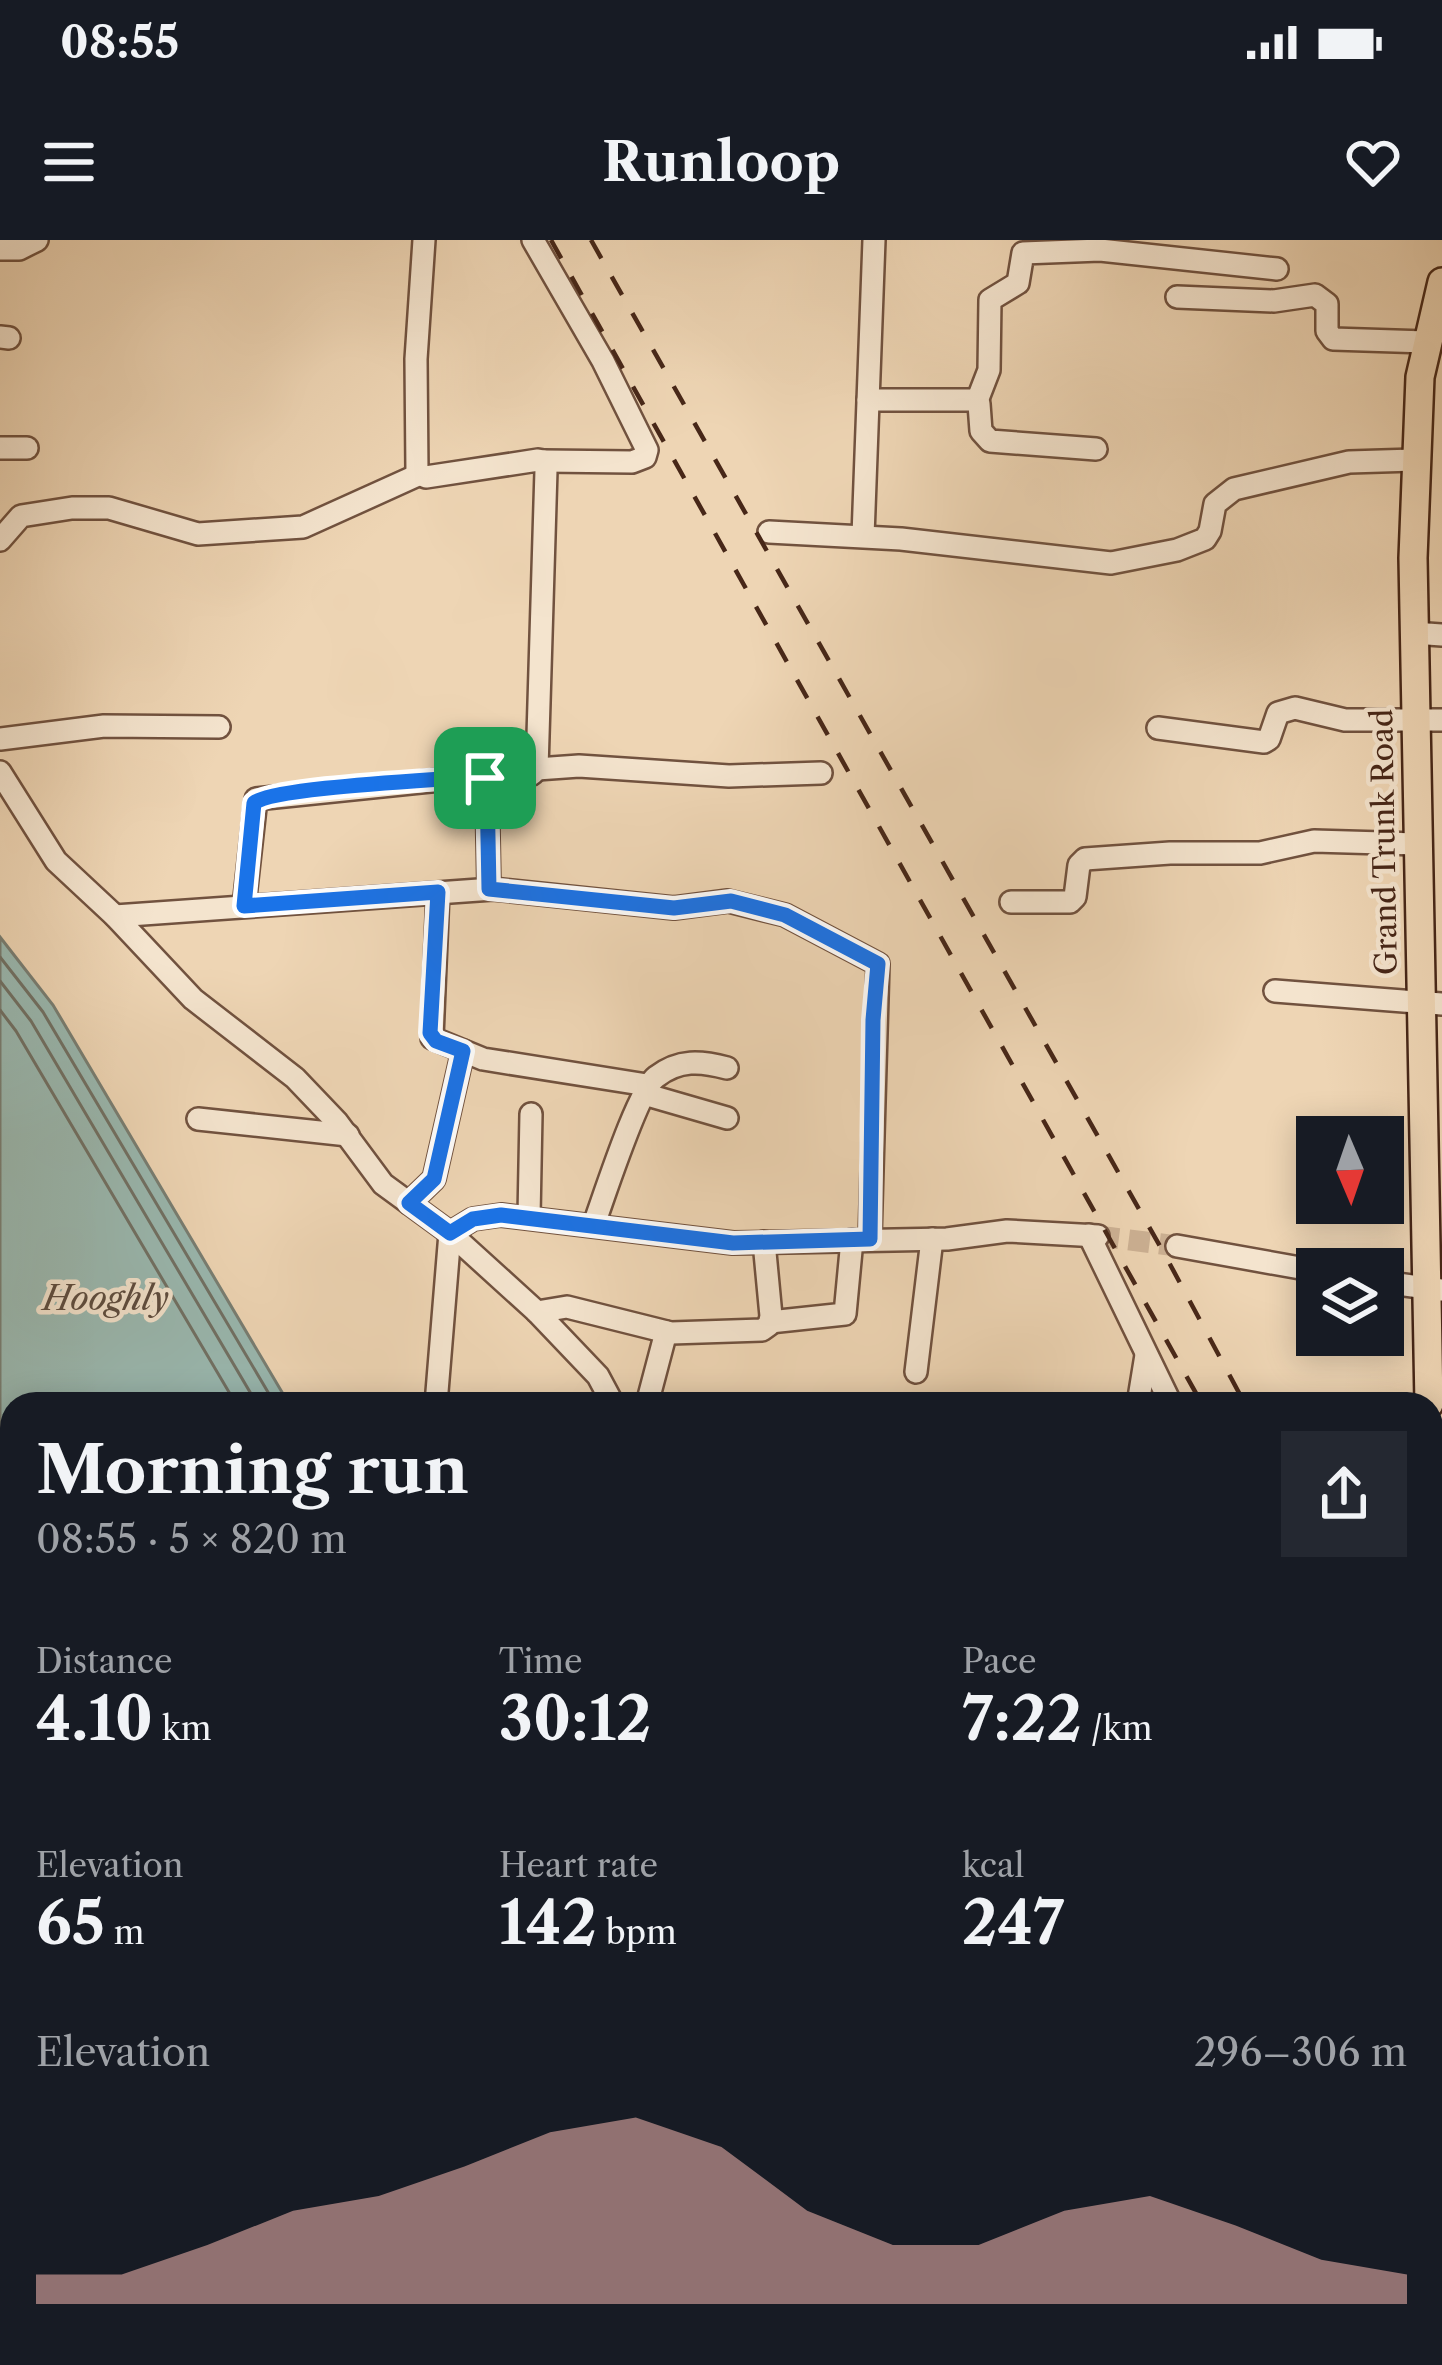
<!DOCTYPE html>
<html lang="en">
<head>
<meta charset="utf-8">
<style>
  body { margin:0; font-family:"Libre Caslon Text",serif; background:#242831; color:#f1f3f6; height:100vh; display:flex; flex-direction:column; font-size:45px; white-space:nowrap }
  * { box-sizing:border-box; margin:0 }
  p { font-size:39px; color:#9ea1a6 }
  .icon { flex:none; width:66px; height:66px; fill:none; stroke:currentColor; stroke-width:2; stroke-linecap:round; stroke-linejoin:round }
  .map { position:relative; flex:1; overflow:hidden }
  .drawer { position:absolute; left:0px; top:1152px; width:1443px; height:975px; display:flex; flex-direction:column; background:#171b24; border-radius:36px 36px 0 0; box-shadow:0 6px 30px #0003 }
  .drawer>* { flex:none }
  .needle { width:78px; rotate:178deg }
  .controls { position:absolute; left:1296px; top:876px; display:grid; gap:24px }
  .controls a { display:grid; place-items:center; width:108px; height:108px; border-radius:0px; background:#171b24; box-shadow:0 6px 30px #0003; font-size:60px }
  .pin { position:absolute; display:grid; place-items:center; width:102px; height:102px; color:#fff; margin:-51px; border-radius:24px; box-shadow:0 6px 18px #0006 }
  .round { display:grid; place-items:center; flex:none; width:126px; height:126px; border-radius:0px; background:#242831 }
  .head { display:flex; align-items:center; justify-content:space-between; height:204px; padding:0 36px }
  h1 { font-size:66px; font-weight:800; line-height:90px }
  .metrics { display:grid; grid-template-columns:repeat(3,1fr); gap:18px; height:204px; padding:12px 36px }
  .metrics div { display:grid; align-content:center }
  .metrics b { font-size:60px; font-weight:800 }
  .metrics small { font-size:33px; font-weight:400 }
  .metrics p { font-size:33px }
  .chart { height:336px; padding:24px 36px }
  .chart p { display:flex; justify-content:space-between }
  .chart svg { width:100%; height:216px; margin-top:12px; fill:#c59692; opacity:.7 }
  .status { display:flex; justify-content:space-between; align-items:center; height:84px; padding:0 60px; background:#171b24; direction:ltr }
  .status svg { height:33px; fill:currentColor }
  header { display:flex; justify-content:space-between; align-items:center; height:156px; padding:0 36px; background:#171b24; font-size:54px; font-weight:800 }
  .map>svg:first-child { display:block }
</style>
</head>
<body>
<div class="status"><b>08:55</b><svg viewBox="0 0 49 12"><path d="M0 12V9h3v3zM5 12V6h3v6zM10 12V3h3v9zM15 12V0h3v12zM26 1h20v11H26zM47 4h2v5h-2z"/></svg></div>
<header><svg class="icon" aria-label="menu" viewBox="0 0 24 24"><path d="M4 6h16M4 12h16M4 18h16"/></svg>Runloop<svg class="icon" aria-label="heart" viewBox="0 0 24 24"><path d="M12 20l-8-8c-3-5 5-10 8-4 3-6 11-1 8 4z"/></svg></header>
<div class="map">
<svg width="1442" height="2125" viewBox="0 0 1442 2125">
  <rect width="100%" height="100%" fill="#eed5b4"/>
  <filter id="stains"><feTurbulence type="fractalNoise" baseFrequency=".00167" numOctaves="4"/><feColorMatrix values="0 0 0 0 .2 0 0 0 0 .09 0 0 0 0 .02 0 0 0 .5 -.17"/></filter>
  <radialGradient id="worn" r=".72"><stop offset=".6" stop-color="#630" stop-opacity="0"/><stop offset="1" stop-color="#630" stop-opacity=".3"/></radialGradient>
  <path fill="#99b8b0" stroke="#787e73" stroke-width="3" d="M 0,697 L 53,765 L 289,1164 L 12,1164 L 12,2115 L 850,2115 L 856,2125 L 0,2125 Z"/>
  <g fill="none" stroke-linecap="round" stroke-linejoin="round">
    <g stroke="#707064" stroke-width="3">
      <path d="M 0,717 L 43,772 L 275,1164"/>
      <path d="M 0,741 L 31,781 L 257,1164"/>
      <path d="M 0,770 L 16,791 L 236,1164"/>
    </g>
    <path stroke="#cdb295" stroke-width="21" stroke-dasharray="21 10" stroke-linecap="butt" d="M 1098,996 L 1177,1006"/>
    <defs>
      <g id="minor">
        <path d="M 424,0 L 416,119 L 417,233 L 426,237 L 538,220 L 544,221 L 546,230 L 537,529 L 532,534 L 485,539"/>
        <path d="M 533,0 L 603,121 L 647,210 L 645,217 L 632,222 L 544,221"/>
        <path d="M 0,9 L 19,9 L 37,0"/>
        <path d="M 1177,57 L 1274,61 L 1315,55 L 1327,64 L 1327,91 L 1333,99 L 1426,102"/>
        <path d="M 0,97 L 9,98"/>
        <path d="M 868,160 L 974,160 L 979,164 L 981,191 L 990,201 L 1096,209"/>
        <path d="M 977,161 L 989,130 L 990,60 L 1018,43 L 1023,13 L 1100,10 L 1277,29"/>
        <path d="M 0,208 L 27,208"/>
        <path d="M 769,292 L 901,299 L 1111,323 L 1177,310 L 1205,299 L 1210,291 L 1215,264 L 1234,249 L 1349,222 L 1414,220"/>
        <path d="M 863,296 L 874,0"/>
        <path d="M 0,300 L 21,276 L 72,268 L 109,268 L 198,294 L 303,287 L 418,235"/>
        <path d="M 1413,393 L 1442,395"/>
        <path d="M 1158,488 L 1264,502 L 1269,499 L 1278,473 L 1295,468 L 1345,480 L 1442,480"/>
        <path d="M 0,499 L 104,486 L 219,487"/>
        <path d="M 537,529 L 579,526 L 729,536 L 821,533"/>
        <path d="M 0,532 L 56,621 L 115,676 L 193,759 L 295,838 L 337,882 L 383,944 L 450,993 L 537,1072 L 598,1136 L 613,1164"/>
        <path d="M 438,653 L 432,798 L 483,819 L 647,845"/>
        <path d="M 1011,662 L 1070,662 L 1075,657 L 1079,625 L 1085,619 L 1170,613 L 1260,613 L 1314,601 L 1417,604"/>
        <path d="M 244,666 L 256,559 L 479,536 L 485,539 L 487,547 L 489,649"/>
        <path d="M 115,676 L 493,649 L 674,668 L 728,661 L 785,675 L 878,724 L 870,999"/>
        <path d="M 1275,751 L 1442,764"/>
        <path d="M 644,854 L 727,878"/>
        <path d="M 198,879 L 348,895"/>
        <path d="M 409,963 L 434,939 L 463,811"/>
        <path d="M 529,976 L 531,874"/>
        <path d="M 594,984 C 604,957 638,850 656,837 C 679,819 701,821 727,828"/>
        <path d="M 1089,995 L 1171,1164"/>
        <path d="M 1177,1006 L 1317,1031"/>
        <path d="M 1383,1042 L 1442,1050"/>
        <path d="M 537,1072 L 567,1067 L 671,1093 L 762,1090 L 769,1085 L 771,1076 L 764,1002"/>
        <path d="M 770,1082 L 845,1074 L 852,1000"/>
        <path d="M 916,1132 L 932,999"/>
        <path d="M 436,1164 L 450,993 L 473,979 L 501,975 L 733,1003 L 947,999 L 1007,991 L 1098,996"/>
        <path d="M 647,1164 L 666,1092"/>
        <path d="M 1138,1164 L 1146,1115"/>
        <path d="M 906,2115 L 911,2125"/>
        <path d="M 973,2115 L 973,2125"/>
        <path d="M 1353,2125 L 1356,2115"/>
      </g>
      <g id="major">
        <path d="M 1429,1164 L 1413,318 L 1420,137 L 1442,42"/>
        <path d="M 1431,1278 L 1442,1356"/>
      </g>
    </defs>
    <use href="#minor" stroke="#71523f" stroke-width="26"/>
    <use href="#major" stroke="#472718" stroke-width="32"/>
    <use href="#minor" stroke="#f4e4ce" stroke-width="21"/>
    <use href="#major" stroke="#eed5b4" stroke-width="27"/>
    <g stroke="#472718" stroke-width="4.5" stroke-dasharray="21 21" stroke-linecap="butt">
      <path d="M 551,0 L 1202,1164"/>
      <path d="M 591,0 L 1165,1015 L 1245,1164"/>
      <path d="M 1431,1538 L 1442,1565"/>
      <path d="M 1431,1599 L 1442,1625"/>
      <path d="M 1431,1636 L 1442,1662"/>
    </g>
  </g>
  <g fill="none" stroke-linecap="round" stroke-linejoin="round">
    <defs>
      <path id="route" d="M 479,536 L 485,538 L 487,547 L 489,649 L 674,668 L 731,661 L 785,675 L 878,724 L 873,780 L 870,999 L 733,1003 L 501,975 L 473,979 L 450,993 L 409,963 L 434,939 L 463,811 L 436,801 L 430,793 L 438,652 L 244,666 L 254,563 C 273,547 441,540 479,536 Z"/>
    </defs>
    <use href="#route" stroke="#fff" stroke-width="24"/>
    <use href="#route" stroke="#1a73e8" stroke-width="15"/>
  </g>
  <g text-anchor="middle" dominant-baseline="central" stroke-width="9" stroke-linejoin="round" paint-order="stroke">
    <g font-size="30" fill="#472718" stroke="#f4e4ce">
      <text transform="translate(1384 602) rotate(-91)">Grand Trunk Road</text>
    </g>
    <g font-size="33" font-style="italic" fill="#5c4b3e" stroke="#f4e4ce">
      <text x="106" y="1058">Hooghly</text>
    </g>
  </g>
  <rect width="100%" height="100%" filter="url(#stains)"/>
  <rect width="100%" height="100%" fill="url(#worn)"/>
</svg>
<div class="controls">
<a><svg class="needle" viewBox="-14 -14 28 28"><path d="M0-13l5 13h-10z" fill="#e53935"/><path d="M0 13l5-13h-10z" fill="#9ea1a6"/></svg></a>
<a><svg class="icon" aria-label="layers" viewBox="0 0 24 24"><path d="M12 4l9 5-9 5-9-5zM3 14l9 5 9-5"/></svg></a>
</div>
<div class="pin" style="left:485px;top:538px;background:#1e9e55"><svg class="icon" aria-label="arrive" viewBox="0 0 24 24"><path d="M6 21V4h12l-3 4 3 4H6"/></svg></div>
<section class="drawer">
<div class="head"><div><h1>Morning run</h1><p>08:55 · 5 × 820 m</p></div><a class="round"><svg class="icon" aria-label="share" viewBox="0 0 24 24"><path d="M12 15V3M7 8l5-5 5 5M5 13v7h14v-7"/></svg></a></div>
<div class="metrics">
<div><p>Distance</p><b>4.10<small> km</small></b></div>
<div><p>Time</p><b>30:12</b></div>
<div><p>Pace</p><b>7:22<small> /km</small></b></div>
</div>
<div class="metrics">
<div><p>Elevation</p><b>65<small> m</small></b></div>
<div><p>Heart rate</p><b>142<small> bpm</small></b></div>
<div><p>kcal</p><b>247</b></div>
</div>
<div class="chart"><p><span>Elevation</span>296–306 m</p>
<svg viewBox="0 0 160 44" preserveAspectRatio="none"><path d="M0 44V38L10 38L20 32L30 25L40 22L50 16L60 9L70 6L80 12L90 25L100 32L110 32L120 25L130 22L140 28L150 35L160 38V44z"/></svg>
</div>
</section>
</div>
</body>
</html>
